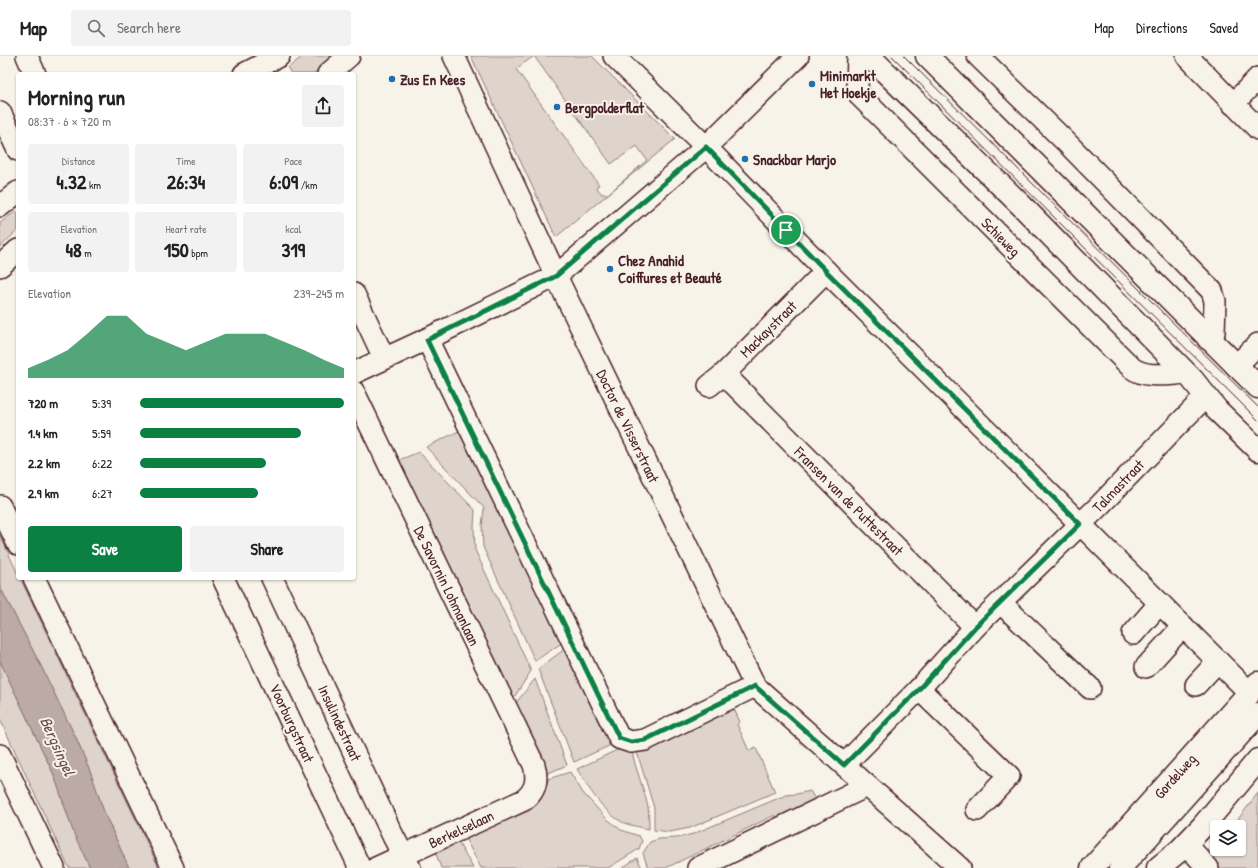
<!DOCTYPE html>
<html lang="en">
<head>
<meta charset="utf-8">
<style>
  body { margin:0; font-family:"Patrick Hand",sans-serif; background:#f2f2f2; color:#222; height:100vh; display:flex; flex-direction:column; font-size:15px; white-space:nowrap }
  * { box-sizing:border-box; margin:0 }
  p { font-size:13px; color:#767676 }
  .icon { flex:none; width:22px; height:22px; fill:none; stroke:currentColor; stroke-width:2; stroke-linecap:round; stroke-linejoin:round }
  .map { position:relative; flex:1; overflow:hidden }
  .drawer { position:absolute; left:16px; top:16px; width:340px; height:508px; display:flex; flex-direction:column; background:#fff; border-radius:4px; box-shadow:0 1px 3px #0004 }
  .drawer>* { flex:none }
  .fabs { position:absolute; left:1210px; top:764px; display:grid; gap:8px }
  .fabs a { display:grid; place-items:center; width:36px; height:36px; border-radius:4px; background:#fff; box-shadow:0 1px 3px #0004; font-size:20px }
  .pin { position:absolute; display:grid; place-items:center; width:34px; height:34px; color:#fff; margin:-17px; border:2px solid #fff; border-radius:50%; box-shadow:0 1px 4px #0007 }
  .round { display:grid; place-items:center; flex:none; width:42px; height:42px; border-radius:4px; background:#f2f2f2 }
  .head { display:flex; align-items:center; justify-content:space-between; height:68px; padding:0 12px }
  h1 { font-size:22px; font-weight:700; line-height:30px }
  .metrics { display:grid; grid-template-columns:repeat(3,1fr); gap:6px; height:68px; padding:4px 12px }
  .metrics div { display:grid; align-content:center; border-radius:4px; background:#f2f2f2; text-align:center }
  .metrics b { font-size:20px; font-weight:700 }
  .metrics small { font-size:11px; font-weight:400 }
  .metrics p { font-size:11px }
  .chart { height:112px; padding:8px 12px }
  .chart p { display:flex; justify-content:space-between }
  .chart svg { width:100%; height:72px; margin-top:4px; fill:#0b8043; opacity:.7 }
  .button { display:flex; gap:8px; margin-top:auto; padding:8px 12px }
  .button a { flex:1; height:46px; border-radius:4px; background:#0b8043; color:#fff; font-size:16px; font-weight:700; line-height:46px; text-align:center }
  .button a+a { background:#f2f2f2; color:#222 }
  ul { padding:0 12px; list-style:none; font-size:13px }
  li { display:grid; grid-template-columns:64px 48px 1fr; align-items:center; height:30px }
  li i { height:10px; border-radius:5px; background:#0b8043 }
  header { display:flex; align-items:center; gap:24px; box-sizing:border-box; height:56px; padding:0 20px; background:#fff; border-bottom:1px solid #e0e0e0 }
  header strong { font-size:19px }
  nav { display:flex; gap:22px; margin-inline-start:auto; font-size:14px }
  .search { width:280px; height:36px; background:#f2f2f2; display:flex; align-items:center; gap:10px; box-sizing:border-box; padding:0 14px; border-radius:4px; color:#767676; font-size:15px }
  .map>svg:first-child { display:block }
</style>
</head>
<body>
<header>
<strong>Map</strong>
<div class="search"><svg class="icon" aria-label="search" viewBox="0 0 24 24"><circle cx="10" cy="10" r="6"/><path d="M15 15l6 6"/></svg>Search here</div>
<nav><a>Map</a><a>Directions</a><a>Saved</a></nav>
</header>
<div class="map">
<svg width="1258" height="812" viewBox="0 0 1258 812">
  <rect width="100%" height="100%" fill="#f7f3e8"/>
  <filter id="ink" filterUnits="userSpaceOnUse"><feTurbulence type="fractalNoise" baseFrequency=".025" numOctaves="2"/><feDisplacementMap in="SourceGraphic" scale="8" xChannelSelector="R" yChannelSelector="G"/><feConvolveMatrix kernelMatrix="1 2 1 2 8 2 1 2 1" color-interpolation-filters="sRGB"/></filter>
  <g filter="url(#ink)">
    <g fill="#ded4cc" stroke="#947a7c">
      <path d="M 303,0 L 338,0 L 313,18 L 291,18 L 288,12 Z"/>
      <path d="M 471,0 L 534,0 L 516,13 L 599,129 L 596,131 L 602,138 L 608,138 L 647,104 L 637,90 L 611,108 L 534,0 L 592,0 L 675,83 L 556,181 Z"/>
      <path d="M 16,155 L 18,158 L 18,174 L 0,191 L 0,167 Z"/>
      <path d="M 463,373 L 563,586 L 535,605 L 483,491 L 482,470 L 484,452 L 426,391 Z"/>
      <path d="M 419,396 L 475,454 L 474,470 L 475,494 L 531,615 L 513,643 L 399,404 Z"/>
      <path d="M 0,479 L 18,518 L 18,522 L 20,522 L 159,812 L 129,812 L 104,756 L 91,717 L 75,680 L 41,610 L 0,531 Z"/>
      <path d="M 566,592 L 611,689 L 574,706 L 538,613 Z"/>
      <path d="M 0,605 L 54,719 L 74,778 L 90,812 L 69,812 L 0,663 Z"/>
      <path d="M 535,623 L 567,709 L 546,718 L 515,648 Z"/>
      <path d="M 734,653 L 740,666 L 737,668 L 749,695 L 756,692 L 775,736 L 690,772 L 670,776 L 654,774 L 654,752 L 637,696 L 651,693 Z"/>
      <path d="M 617,694 L 632,696 C 636,715 644,732 648,751 C 649,758 649,766 649,773 C 641,771 632,770 624,767 C 604,758 588,731 577,713 Z"/>
      <path d="M 570,716 L 583,737 L 606,762 L 621,774 L 639,780 L 642,785 L 639,793 L 608,812 L 481,812 L 465,782 L 534,749 C 542,741 546,734 548,723 Z"/>
      <path d="M 810,735 L 815,743 L 777,762 L 775,759 L 666,812 L 648,812 L 643,797 L 650,786 L 659,783 L 677,782 L 693,778 L 786,739 L 797,738 Z"/>
      <path d="M 1258,737 L 1258,808 L 1255,812 L 1221,812 L 1209,800 L 1217,790 L 1217,793 L 1239,793 L 1239,771 L 1232,771 Z"/>
      <path d="M 458,786 L 473,812 L 441,812 L 436,798 L 440,794 Z"/>
      <path d="M 637,802 L 642,812 L 622,812 Z"/>
    </g>
    <path fill="#bcaaa7" stroke="#8e7275" d="M 0,531 L 41,610 L 75,680 L 91,717 L 104,756 L 129,812 L 90,812 L 74,778 L 54,719 L 0,605 Z"/>
    <g fill="none" stroke-linecap="round" stroke-linejoin="round">
      <defs>
        <g id="street">
          <path d="M 27,0 L 35,18"/>
          <path d="M 454,0 L 556,220 L 755,630 L 960,812"/>
          <path d="M 614,0 L 706,91 L 826,215 L 1250,637"/>
          <path d="M 858,0 L 857,34 L 861,41 L 1132,312 C 1144,321 1162,319 1177,318 L 1182,313"/>
          <path d="M 978,0 L 1066,86 L 1212,235 L 1215,245 L 1214,277 L 1208,283"/>
          <path d="M 1187,0 L 1258,73"/>
          <path d="M 244,18 L 279,0"/>
          <path d="M 328,18 L 349,0"/>
          <path d="M 1233,48 L 1258,22"/>
          <path d="M 0,56 L 18,94"/>
          <path d="M 0,150 L 18,136"/>
          <path d="M 0,210 L 18,194"/>
          <path d="M 354,238 L 384,302"/>
          <path d="M 427,283 L 619,682 L 631,686 L 645,684 L 755,630"/>
          <path d="M 1236,310 L 1258,288"/>
          <path d="M 354,317 L 427,283 L 556,220 L 706,91 L 798,0"/>
          <path d="M 724,318 L 975,571"/>
          <path d="M 709,330 L 724,318 L 826,215"/>
          <path d="M 354,336 L 534,709 C 538,723 536,735 524,744 L 376,812"/>
          <path d="M 0,450 L 18,488"/>
          <path d="M 34,522 L 173,812"/>
          <path d="M 223,522 L 360,812"/>
          <path d="M 272,522 L 393,780 L 410,812"/>
          <path d="M 1001,547 L 1090,632"/>
          <path d="M 1133,578 L 1160,547"/>
          <path d="M 1146,611 L 1183,570"/>
          <path d="M 1196,629 L 1218,605"/>
          <path d="M 919,633 L 1009,720 L 977,754"/>
          <path d="M 0,699 L 54,812"/>
          <path d="M 844,709 L 919,633 L 975,571 L 1097,452 L 1206,340"/>
          <path d="M 1186,788 L 1208,812"/>
          <path d="M 698,812 L 867,730"/>
        </g>
        <g id="secondary">
          <path d="M 869,0 L 1022,150 L 1192,323 L 1217,354 L 1258,394"/>
          <path d="M 927,0 L 1258,331"/>
          <path d="M 1092,812 L 1258,627"/>
          <path d="M 1120,812 L 1258,658"/>
          <path d="M 1158,812 L 1180,794 L 1202,771 L 1258,704"/>
        </g>
      </defs>
      <use href="#street" stroke="#4a1f2b" stroke-width="24"/>
      <use href="#secondary" stroke="#4a1f2b" stroke-width="25"/>
      <use href="#street" stroke="#f7f3e8" stroke-width="21"/>
      <use href="#secondary" stroke="#f7f3e8" stroke-width="22"/>
      <g stroke="#4a1f2b" stroke-width="1">
        <path d="M 892,0 L 1258,364"/>
        <path d="M 904,0 L 1258,351"/>
      </g>
    </g>
  </g>
  <g fill="none" stroke-linecap="round" stroke-linejoin="round" filter="url(#ink)">
    <defs>
      <path id="route" d="M 706,91 L 826,215 L 1080,468 L 975,571 L 919,633 L 844,709 L 755,630 L 645,684 L 631,686 L 619,682 L 427,284 L 556,220 Z"/>
    </defs>
    <use href="#route" stroke="#fff" stroke-width="8"/>
    <use href="#route" stroke="#0b8043" stroke-width="5"/>
  </g>
  <g fill="#1f6fb2" stroke="#f7f3e8" stroke-width="1.5">
    <circle cx="392" cy="23" r="4"/>
    <circle cx="812" cy="28" r="4"/>
    <circle cx="557" cy="51" r="4"/>
    <circle cx="745" cy="103" r="4"/>
    <circle cx="610" cy="213" r="4"/>
  </g>
  <g text-anchor="middle" dominant-baseline="central" stroke-width="4" stroke-linejoin="round" paint-order="stroke">
    <g font-size="15" font-weight="bold" fill="#4a1f2b" stroke="#f7f3e8" text-anchor="start">
      <text x="820" y="19">Minimarkt<tspan x="820" dy="17">Het Hoekje</tspan></text>
      <text x="400" y="23">Zus En Kees</text>
      <text x="565" y="51">Bergpolderflat</text>
      <text x="753" y="103">Snackbar Marjo</text>
      <text x="618" y="204">Chez Anahid<tspan x="618" dy="17">Coiffures et Beauté</tspan></text>
    </g>
    <g font-size="15" fill="#4a1f2b" stroke="#f7f3e8">
      <text transform="translate(1001 181) rotate(45)">Schieweg</text>
      <text transform="translate(768 273) rotate(-45)">Mackaystraat</text>
      <text transform="translate(628 370) rotate(64)">Doctor de Visserstraat</text>
      <text transform="translate(1118 430) rotate(-46)">Talmastraat</text>
      <text transform="translate(849 445) rotate(45)">Fransen van de Puttestraat</text>
      <text transform="translate(447 530) rotate(64)">De Savornin Lohmanlaan</text>
      <text transform="translate(292 667) rotate(65)">Voorburgstraat</text>
      <text transform="translate(340 667) rotate(65)">Insulindestraat</text>
      <text transform="translate(1175 720) rotate(-48)">Gordelweg</text>
      <text transform="translate(461 773) rotate(-25)">Berkelselaan</text>
    </g>
    <g font-size="16" font-style="italic" fill="#6c4950" stroke="#f7f3e8">
      <text transform="translate(58 690) rotate(66)">Bergsingel</text>
    </g>
  </g>
</svg>
<div class="fabs">
<a><svg class="icon" aria-label="layers" viewBox="0 0 24 24"><path d="M12 4l9 5-9 5-9-5zM3 14l9 5 9-5"/></svg></a>
</div>
<div class="pin" style="left:786px;top:174px;background:#1e9e55"><svg class="icon" aria-label="arrive" viewBox="0 0 24 24"><path d="M6 21V4h12l-3 4 3 4H6"/></svg></div>
<section class="drawer">
<div class="head"><div><h1>Morning run</h1><p>08:37 · 6 × 720 m</p></div><a class="round"><svg class="icon" aria-label="share" viewBox="0 0 24 24"><path d="M12 15V3M7 8l5-5 5 5M5 13v7h14v-7"/></svg></a></div>
<div class="metrics">
<div><p>Distance</p><b>4.32<small> km</small></b></div>
<div><p>Time</p><b>26:34</b></div>
<div><p>Pace</p><b>6:09<small> /km</small></b></div>
</div>
<div class="metrics">
<div><p>Elevation</p><b>48<small> m</small></b></div>
<div><p>Heart rate</p><b>150<small> bpm</small></b></div>
<div><p>kcal</p><b>319</b></div>
</div>
<div class="chart"><p><span>Elevation</span>239–245 m</p>
<svg viewBox="0 0 160 44" preserveAspectRatio="none"><path d="M0 44V38L10 33L20 27L30 17L40 6L50 6L60 17L70 22L80 27L90 22L100 17L110 17L120 17L130 22L140 27L150 33L160 38V44z"/></svg>
</div>
<ul>
<li><b>720 m</b>5:39<i style="width:100%"></i></li>
<li><b>1.4 km</b>5:59<i style="width:79%"></i></li>
<li><b>2.2 km</b>6:22<i style="width:62%"></i></li>
<li><b>2.9 km</b>6:27<i style="width:58%"></i></li>
</ul>
<div class="button"><a>Save</a><a>Share</a></div>
</section>
</div>
</body>
</html>
